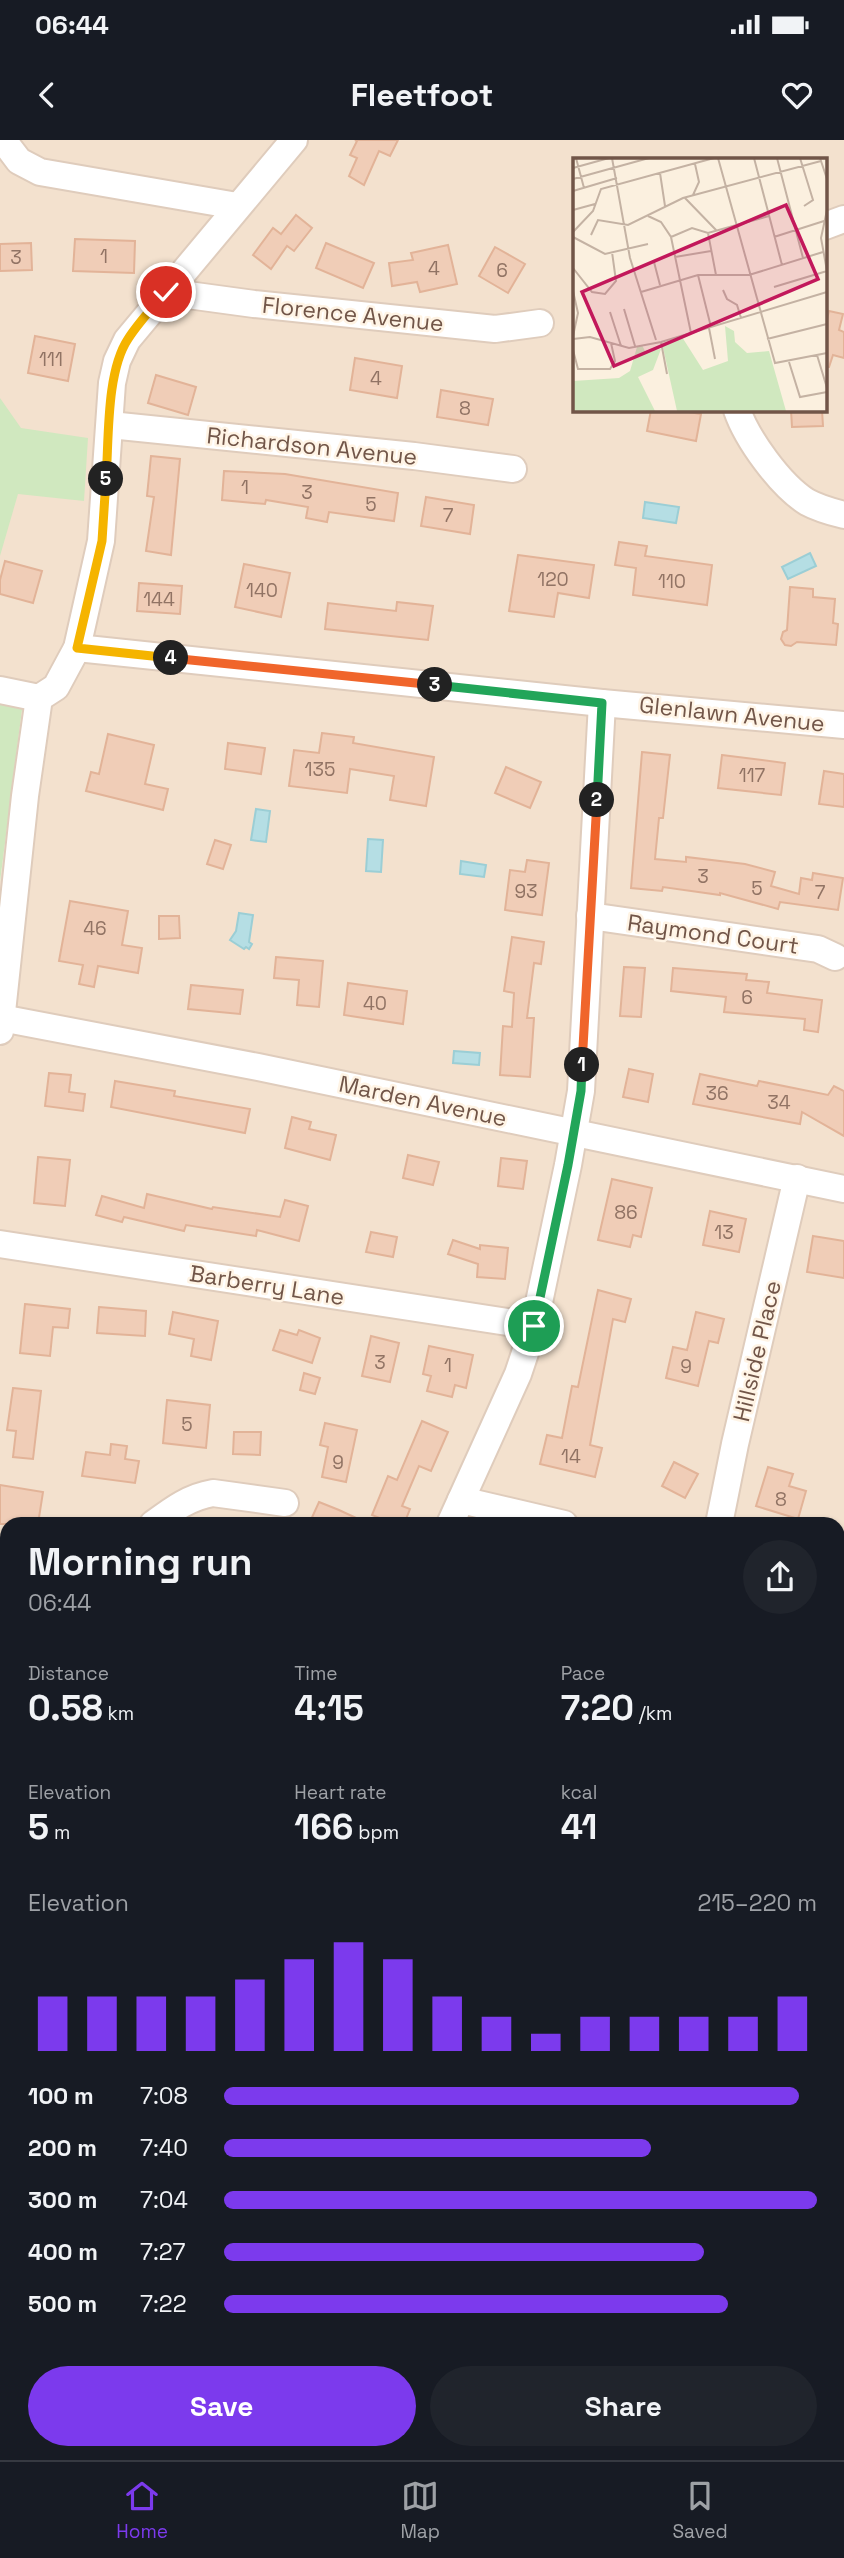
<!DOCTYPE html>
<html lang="en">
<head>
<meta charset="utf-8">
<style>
  body { margin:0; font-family:"Space Grotesk",sans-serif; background:#20242c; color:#f1f3f6; height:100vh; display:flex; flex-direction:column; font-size:26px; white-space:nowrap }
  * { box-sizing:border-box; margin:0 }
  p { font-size:23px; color:#9ea1a6 }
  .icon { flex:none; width:38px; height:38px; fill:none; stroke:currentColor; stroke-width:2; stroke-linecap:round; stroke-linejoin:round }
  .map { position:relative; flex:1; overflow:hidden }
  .details { position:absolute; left:0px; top:1377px; width:845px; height:943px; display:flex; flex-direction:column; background:#171b24; border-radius:21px 21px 0 0; box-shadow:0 2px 5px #0004 }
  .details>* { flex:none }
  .pin { position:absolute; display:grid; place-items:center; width:60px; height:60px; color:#fff; margin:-30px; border:4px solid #fff; border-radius:50%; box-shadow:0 2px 7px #0007 }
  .km { position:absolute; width:35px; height:35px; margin:-18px; border-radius:50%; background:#222; color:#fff; font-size:19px; line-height:35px; text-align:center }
  .round { display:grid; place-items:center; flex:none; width:74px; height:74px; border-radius:37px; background:#20242c }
  .head { display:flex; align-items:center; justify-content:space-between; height:119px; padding:0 28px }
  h1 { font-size:38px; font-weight:700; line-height:52px }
  .figures { display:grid; grid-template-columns:repeat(3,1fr); gap:10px; height:119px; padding:7px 28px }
  .figures div { display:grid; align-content:center }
  .figures b { font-size:35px; font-weight:700 }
  .figures small { font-size:19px; font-weight:400 }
  .figures p { font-size:19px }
  .chart { height:196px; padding:14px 28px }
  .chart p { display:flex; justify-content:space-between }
  .chart svg { width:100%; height:126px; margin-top:7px; stroke:#7c3aed; stroke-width:6 }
  .primary-button { display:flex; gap:14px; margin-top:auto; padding:14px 28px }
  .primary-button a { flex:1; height:80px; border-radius:42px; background:#7c3aed; color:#fff; font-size:28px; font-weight:700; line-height:80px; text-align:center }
  .primary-button a+a { background:#20242c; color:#f1f3f6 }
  ul { padding:0 28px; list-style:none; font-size:23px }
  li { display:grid; grid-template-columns:112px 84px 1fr; align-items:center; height:52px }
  li i { height:18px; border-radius:9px; background:#7c3aed }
  .status { display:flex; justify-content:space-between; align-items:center; height:49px; padding:0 35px; background:#171b24; direction:ltr }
  .status svg { height:19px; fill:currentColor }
  header { display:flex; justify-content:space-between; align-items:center; height:91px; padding:0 28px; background:#171b24; font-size:32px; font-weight:700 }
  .tab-bar { display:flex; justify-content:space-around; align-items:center; height:98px; border-top:2px solid #363941; background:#171b24; font-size:19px; color:#9ea1a6 }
  .tab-bar a { display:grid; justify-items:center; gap:4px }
  .tab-bar .selected { color:#7c3aed }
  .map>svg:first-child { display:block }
</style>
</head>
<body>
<div class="status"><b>06:44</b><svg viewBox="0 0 49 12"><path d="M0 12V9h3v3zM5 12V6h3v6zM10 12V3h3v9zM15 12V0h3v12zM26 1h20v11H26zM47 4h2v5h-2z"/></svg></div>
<header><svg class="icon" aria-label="back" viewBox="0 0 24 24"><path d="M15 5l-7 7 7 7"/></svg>Fleetfoot<svg class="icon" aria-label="heart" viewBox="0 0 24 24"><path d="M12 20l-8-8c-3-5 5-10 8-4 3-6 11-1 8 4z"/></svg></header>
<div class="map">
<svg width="844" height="2320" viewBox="0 0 844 2320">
  <rect width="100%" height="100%" fill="#fbf0df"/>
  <path fill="#f3e1ce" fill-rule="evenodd" d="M 0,0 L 844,0 L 844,2320 L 0,2320 L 0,742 L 23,562 L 0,557 ZM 574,19 L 825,19 L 825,270 L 574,270 ZM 7,1384 L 838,1384 L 838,2314 L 7,2314 Z"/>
  <g fill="#d0e8bf">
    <path d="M 0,258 L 21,288 L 88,298 L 84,361 L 18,354 L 0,416 Z"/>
    <path d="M 0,557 L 23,562 L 0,742 Z"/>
  </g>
  <g fill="#b5dee4" stroke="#9bced5" stroke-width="2">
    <path d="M 645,362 L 679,367 L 676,383 L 643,378 Z"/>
    <path d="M 810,413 L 816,426 L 788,439 L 782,427 Z"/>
    <path d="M 256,669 L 270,671 L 266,702 L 251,700 Z"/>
    <path d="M 368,699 L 383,700 L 381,732 L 366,731 Z"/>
    <path d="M 461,721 L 486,725 L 484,737 L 460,734 Z"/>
    <path d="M 239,773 L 253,775 L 249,802 L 252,804 L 249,809 L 246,807 L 244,809 L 230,800 L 236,791 Z"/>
    <path d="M 454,911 L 480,913 L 479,925 L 453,923 Z"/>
  </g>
  <g fill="#f0cdb7" stroke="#e2b398" stroke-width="2">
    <path d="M 355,0 L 398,0 L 390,16 L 379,11 L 364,45 L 349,36 L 357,18 L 350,15 L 357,1 Z"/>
    <path d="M 296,75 L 312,88 L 294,111 L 287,106 L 271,129 L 253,115 L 273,88 L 281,94 Z"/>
    <path d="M 75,99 L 135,101 L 134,133 L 73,131 Z"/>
    <path d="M 31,103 L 32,130 L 0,131 L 0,104 Z"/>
    <path d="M 326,103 L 374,123 L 363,148 L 316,128 Z"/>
    <path d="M 448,105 L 457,144 L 420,152 L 417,142 L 392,146 L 389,123 L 413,120 L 411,113 Z"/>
    <path d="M 495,107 L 525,124 L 508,153 L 479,136 Z"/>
    <path d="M 829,171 L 843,174 L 839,190 L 844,192 L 844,218 L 833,215 L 829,227 L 825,227 L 825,187 Z"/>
    <path d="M 35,196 L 75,204 L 68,241 L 28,233 Z"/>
    <path d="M 355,218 L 402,226 L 397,258 L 350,250 Z"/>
    <path d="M 156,235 L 196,247 L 188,275 L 148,263 Z"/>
    <path d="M 441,250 L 493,259 L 488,285 L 437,277 Z"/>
    <path d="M 651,270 L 676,270 L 701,274 L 696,301 L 647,291 Z"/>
    <path d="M 791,270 L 822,270 L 823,286 L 792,287 Z"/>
    <path d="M 151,316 L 180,319 L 171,415 L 146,411 L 154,357 L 147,356 Z"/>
    <path d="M 224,331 L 285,334 L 398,353 L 394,381 L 329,372 L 327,382 L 306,378 L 308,367 L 266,360 L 265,364 L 222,360 Z"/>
    <path d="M 426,357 L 474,365 L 470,394 L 421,386 Z"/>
    <path d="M 619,402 L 647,406 L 645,416 L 712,425 L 707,465 L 633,455 L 636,428 L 615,425 Z"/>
    <path d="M 518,415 L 594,425 L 589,458 L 558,453 L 554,477 L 509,471 Z"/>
    <path d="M 5,421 L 42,431 L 33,463 L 0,454 L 0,440 Z"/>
    <path d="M 244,424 L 290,433 L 281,477 L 235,467 Z"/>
    <path d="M 139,443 L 182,446 L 180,474 L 137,471 Z"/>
    <path d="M 790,447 L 813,449 L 813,457 L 835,459 L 833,483 L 838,484 L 836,505 L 797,502 L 791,506 L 785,505 L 781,499 L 783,492 L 787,490 Z"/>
    <path d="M 397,462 L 433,466 L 428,500 L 325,489 L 328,463 L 396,471 Z"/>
    <path d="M 322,593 L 354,597 L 353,603 L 434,617 L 426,666 L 390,660 L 394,636 L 350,629 L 347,653 L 289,646 L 294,610 L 319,613 Z"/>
    <path d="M 108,594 L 154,605 L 145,644 L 168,649 L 163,670 L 86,651 L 91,632 L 99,634 Z"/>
    <path d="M 228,603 L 265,608 L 261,634 L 225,629 Z"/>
    <path d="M 642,612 L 670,615 L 663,678 L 659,678 L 655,719 L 686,722 L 686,717 L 745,724 L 775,732 L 771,746 L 799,754 L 801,738 L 812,740 L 813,733 L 843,738 L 838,770 L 780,762 L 778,769 L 720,753 L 720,755 L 663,747 L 662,751 L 631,748 Z"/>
    <path d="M 722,615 L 785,623 L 781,655 L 718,648 Z"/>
    <path d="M 506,627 L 541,642 L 530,668 L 495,653 Z"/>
    <path d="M 824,631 L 844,634 L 844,667 L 819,664 Z"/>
    <path d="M 215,700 L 231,705 L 223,729 L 207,724 Z"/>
    <path d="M 527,720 L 549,723 L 542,775 L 505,770 L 510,730 L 525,732 Z"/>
    <path d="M 70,761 L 128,771 L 122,805 L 142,808 L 138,833 L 98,826 L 94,847 L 79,844 L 83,825 L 59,821 Z"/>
    <path d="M 159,776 L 179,776 L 180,798 L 159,799 Z"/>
    <path d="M 512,797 L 544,802 L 541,824 L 534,823 L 527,878 L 534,878 L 530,937 L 500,935 L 503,886 L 512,887 L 514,853 L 504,851 Z"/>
    <path d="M 276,817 L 323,821 L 319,867 L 297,865 L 299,840 L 274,838 Z"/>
    <path d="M 624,827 L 645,828 L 641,877 L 620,876 Z"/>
    <path d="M 673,828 L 747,834 L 746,840 L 769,842 L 767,853 L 822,860 L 818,892 L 804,890 L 805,879 L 724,872 L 726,857 L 671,851 Z"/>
    <path d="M 348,843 L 407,851 L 403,884 L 344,875 Z"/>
    <path d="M 191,845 L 243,850 L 240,874 L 188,869 Z"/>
    <path d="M 629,929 L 653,934 L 648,962 L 623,957 Z"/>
    <path d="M 49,933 L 71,935 L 69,952 L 85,954 L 83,971 L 45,966 Z"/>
    <path d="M 700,934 L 757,946 L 759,941 L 828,955 L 834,946 L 844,951 L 844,996 L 802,972 L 800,984 L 693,964 Z"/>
    <path d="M 115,941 L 175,951 L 174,956 L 250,969 L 245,993 L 111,967 Z"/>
    <path d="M 292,977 L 311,982 L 309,989 L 336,995 L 330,1020 L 285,1008 Z"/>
    <path d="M 408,1015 L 439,1022 L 433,1045 L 403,1038 Z"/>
    <path d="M 38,1017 L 70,1020 L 65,1066 L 34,1063 Z"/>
    <path d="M 501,1018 L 527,1021 L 523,1049 L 498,1046 Z"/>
    <path d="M 612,1039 L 652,1048 L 641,1097 L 633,1095 L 630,1107 L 598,1100 Z"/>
    <path d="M 147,1054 L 212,1069 L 213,1067 L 280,1077 L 285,1060 L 308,1066 L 299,1101 L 257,1090 L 256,1096 L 186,1085 L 184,1091 L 124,1077 L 122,1082 L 96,1075 L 102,1056 L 144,1068 Z"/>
    <path d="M 710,1071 L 746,1079 L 739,1112 L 703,1105 Z"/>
    <path d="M 371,1092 L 397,1097 L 393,1117 L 366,1112 Z"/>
    <path d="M 813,1096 L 844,1101 L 844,1138 L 807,1132 Z"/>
    <path d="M 453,1100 L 480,1109 L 480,1105 L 508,1108 L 505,1139 L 477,1137 L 478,1124 L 448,1114 Z"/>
    <path d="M 598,1150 L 631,1159 L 625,1182 L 613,1179 L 590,1305 L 602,1308 L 595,1337 L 540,1324 L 547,1295 L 562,1298 L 572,1246 L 578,1247 Z"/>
    <path d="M 25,1164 L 70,1169 L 68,1188 L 53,1187 L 50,1216 L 20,1213 Z"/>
    <path d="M 99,1167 L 146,1171 L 145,1196 L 97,1193 Z"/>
    <path d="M 173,1172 L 218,1181 L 211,1220 L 191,1216 L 194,1199 L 169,1194 Z"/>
    <path d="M 696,1172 L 724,1179 L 718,1203 L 709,1201 L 698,1246 L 666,1238 L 673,1207 L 687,1210 Z"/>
    <path d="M 280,1190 L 297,1195 L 299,1190 L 320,1198 L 312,1223 L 273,1210 Z"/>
    <path d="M 371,1196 L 399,1203 L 390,1242 L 362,1236 Z"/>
    <path d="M 429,1206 L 473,1215 L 466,1248 L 455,1245 L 452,1257 L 427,1251 L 431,1236 L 423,1234 Z"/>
    <path d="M 304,1233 L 320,1238 L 315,1254 L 300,1250 Z"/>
    <path d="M 13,1248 L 41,1251 L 33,1319 L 13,1317 L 16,1291 L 7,1290 Z"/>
    <path d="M 167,1260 L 210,1265 L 206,1308 L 163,1303 Z"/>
    <path d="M 422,1281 L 448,1292 L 431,1331 L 419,1326 L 402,1366 L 410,1369 L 404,1384 L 394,1384 L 372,1375 L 388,1336 L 397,1340 Z"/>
    <path d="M 325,1283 L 357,1290 L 346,1342 L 322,1337 L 328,1307 L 320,1305 Z"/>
    <path d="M 234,1292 L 261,1292 L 260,1315 L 233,1314 Z"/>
    <path d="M 111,1304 L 127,1306 L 125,1319 L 139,1321 L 135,1343 L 82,1336 L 86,1312 L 110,1315 Z"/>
    <path d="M 674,1322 L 698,1334 L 685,1358 L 662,1346 Z"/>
    <path d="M 768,1327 L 793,1334 L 789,1346 L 806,1351 L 798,1379 L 756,1366 Z"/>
    <path d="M 0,1345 L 43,1352 L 38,1384 L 0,1384 Z"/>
    <path d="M 319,1362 L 339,1370 L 369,1384 L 309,1384 Z"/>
  </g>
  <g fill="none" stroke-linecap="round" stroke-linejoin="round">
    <defs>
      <g id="minor">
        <path d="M 3,0 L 19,21 L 40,32 L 237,66"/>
        <path d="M 825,86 L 844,79"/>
        <path d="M 166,152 L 254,164 L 495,189 L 540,183"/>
        <path d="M 737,270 C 747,299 780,345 807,362 C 818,368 832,372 844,375"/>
        <path d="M 110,285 L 414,316 L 513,329"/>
        <path d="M 77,508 L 602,563 L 844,585"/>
        <path d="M 0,550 L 39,558"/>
        <path d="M 590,776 L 818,809 L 835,817"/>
        <path d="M 1,878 L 258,927 L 844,1049"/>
        <path d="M 0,891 L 25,656 L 39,558 L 56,547 L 77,508 L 101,401 L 112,243 L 117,221 L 127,200 L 294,0"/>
        <path d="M 0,1104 L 534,1186"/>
        <path d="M 461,1360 L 564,1384"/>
        <path d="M 153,1384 C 172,1370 189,1357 213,1353 L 285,1363"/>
        <path d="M 450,1384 L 518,1234 L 534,1186 L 568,1025 L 581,951 L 602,563"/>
        <path d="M 719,1384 L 735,1304 L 797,1038"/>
        <path d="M 0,1430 L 7,1431"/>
        <path d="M 838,1439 L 844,1440"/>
        <path d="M 0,1635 L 7,1636"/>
        <path d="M 838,1748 L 844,1749"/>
        <path d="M 838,1962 L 844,1923"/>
        <path d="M 838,2113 L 844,2114"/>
        <path d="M 587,2314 L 630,2320"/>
        <path d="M 58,2320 L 59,2314"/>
        <path d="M 257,2320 L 258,2314"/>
      </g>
    </defs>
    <use href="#minor" stroke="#dfccbc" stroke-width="30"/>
    <use href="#minor" stroke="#fff" stroke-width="26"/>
  </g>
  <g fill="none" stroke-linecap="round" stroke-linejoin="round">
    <defs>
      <path id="split-1" d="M 534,1186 L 568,1025 L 581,951 L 582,925"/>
      <path id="split-2" d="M 582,925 L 597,660"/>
      <path id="split-3" d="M 435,545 L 602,563 L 597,660"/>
      <path id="split-4" d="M 171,518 L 435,545"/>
      <path id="split-5" d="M 106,339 L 102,401 L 77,508 L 171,518"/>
      <path id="split-6" d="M 106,339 C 109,300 106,232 128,199 C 139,182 153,167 166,152"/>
    </defs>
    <use href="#split-1" stroke="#fff" stroke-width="14"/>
    <use href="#split-2" stroke="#fff" stroke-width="14"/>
    <use href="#split-3" stroke="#fff" stroke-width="14"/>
    <use href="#split-4" stroke="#fff" stroke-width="14"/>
    <use href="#split-5" stroke="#fff" stroke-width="14"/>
    <use href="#split-6" stroke="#fff" stroke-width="14"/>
    <use href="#split-1" stroke="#22a559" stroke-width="9"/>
    <use href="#split-2" stroke="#f0652b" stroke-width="9"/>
    <use href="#split-3" stroke="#22a559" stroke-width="9"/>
    <use href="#split-4" stroke="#f0652b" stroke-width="9"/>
    <use href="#split-5" stroke="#f5b400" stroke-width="9"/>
    <use href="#split-6" stroke="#f5b400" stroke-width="9"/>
  </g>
  <g text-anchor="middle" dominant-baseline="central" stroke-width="5" stroke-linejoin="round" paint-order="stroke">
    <g font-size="19" fill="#917364">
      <text x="104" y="116">1</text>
      <text x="16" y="117">3</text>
      <text x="434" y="128">4</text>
      <text x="502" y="130">6</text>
      <text x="51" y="219">111</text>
      <text x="376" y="238">4</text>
      <text x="465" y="268">8</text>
      <text x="245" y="347">1</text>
      <text x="307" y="352">3</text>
      <text x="371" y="364">5</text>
      <text x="448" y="375">7</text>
      <text x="553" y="439">120</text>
      <text x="672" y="441">110</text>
      <text x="262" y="450">140</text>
      <text x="159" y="459">144</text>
      <text x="320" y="629">135</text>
      <text x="752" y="635">117</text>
      <text x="703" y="736">3</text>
      <text x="757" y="748">5</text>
      <text x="526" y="751">93</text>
      <text x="820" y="752">7</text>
      <text x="95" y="788">46</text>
      <text x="747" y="857">6</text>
      <text x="375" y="863">40</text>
      <text x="717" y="953">36</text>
      <text x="779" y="962">34</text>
      <text x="626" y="1072">86</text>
      <text x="724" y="1092">13</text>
      <text x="380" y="1222">3</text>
      <text x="448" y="1225">1</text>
      <text x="686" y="1226">9</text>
      <text x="187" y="1284">5</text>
      <text x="571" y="1316">14</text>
      <text x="338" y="1322">9</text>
      <text x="781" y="1359">8</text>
    </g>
    <g font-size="23" fill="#715548" stroke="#fff4e5">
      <text transform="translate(353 174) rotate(6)">Florence Avenue</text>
      <text transform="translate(312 306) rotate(6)">Richardson Avenue</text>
      <text transform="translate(732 574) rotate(6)">Glenlawn Avenue</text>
      <text transform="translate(713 794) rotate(8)">Raymond Court</text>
      <text transform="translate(423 961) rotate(12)">Marden Avenue</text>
      <text transform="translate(267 1145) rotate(9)">Barberry Lane</text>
      <text transform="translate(757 1211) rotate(-77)">Hillside Place</text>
    </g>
  </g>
  <g transform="translate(573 18)">
    <rect width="254" height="254" fill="#fbf0df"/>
    <path d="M 152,168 L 161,173 L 162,184 L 174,195 L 196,193 L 213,253 L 104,253 L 89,185 L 109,179 L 130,212 L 155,203 ZM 69,187 L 72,193 L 88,191 L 80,212 L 65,219 L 82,253 L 0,253 L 0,223 L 46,220 L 57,213 L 64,189 Z" fill="#d0e8bf"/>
    <path fill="none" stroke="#c4b2a3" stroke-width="2" d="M 3,0 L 11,30M 39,0 L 57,100 L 83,182M 145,0 L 202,205 L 254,195M 181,0 L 209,107M 204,0 L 230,100M 227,0 L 240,42 L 231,48M 247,0 L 254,21M 0,10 L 36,0M 87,15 L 92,48M 0,21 L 76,0M 0,33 L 44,20M 120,37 L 126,24 L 122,6M 112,40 L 143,72M 0,52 L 22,46M 254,52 L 248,80 L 254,113M 75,58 L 88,64 L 98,79 L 118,175M 0,74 L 20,53 L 28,31 L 141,0M 135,75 L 143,117M 18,77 L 25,62 L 55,67 L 110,40 L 248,3M 0,79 L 32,96 L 75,86M 98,79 L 119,70 L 135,75 L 196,58M 201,79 L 251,63M 102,99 L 138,93M 81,104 L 87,127M 0,110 L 19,134 L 32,136 L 43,123 L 39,94M 125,117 L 138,169M 201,129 L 254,113M 150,132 L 154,141 L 164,147 L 168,160M 0,133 L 5,155 L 0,178M 68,134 L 125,117 L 176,117 L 250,94M 51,151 L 62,188M 37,154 L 48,188M 136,170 L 142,201M 0,181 L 17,179 L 56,190 L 88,184 L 254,134M 194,181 L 254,166M 88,184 L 94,216M 0,192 L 5,211 L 37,211 L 42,203 L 38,185M 244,197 L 254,230M 216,204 L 227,239 L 254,234"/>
    <path fill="#c2185b" fill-opacity="0.15" stroke="#c2185b" stroke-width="3.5" d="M 213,47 L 245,121 L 41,208 L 9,134 Z"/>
    <rect width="254" height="254" fill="none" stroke="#715548" stroke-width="3.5"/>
  </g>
</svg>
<div class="pin" style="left:534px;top:1186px;background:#1e9e55"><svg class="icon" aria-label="arrive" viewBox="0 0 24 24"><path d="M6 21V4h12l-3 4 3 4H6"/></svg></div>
<div class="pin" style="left:166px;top:152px;background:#d93025"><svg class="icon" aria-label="check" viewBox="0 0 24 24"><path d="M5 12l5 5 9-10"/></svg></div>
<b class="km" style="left:582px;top:925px">1</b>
<b class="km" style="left:597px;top:660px">2</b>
<b class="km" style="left:435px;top:545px">3</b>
<b class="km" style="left:171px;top:518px">4</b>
<b class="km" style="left:106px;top:339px">5</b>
<section class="details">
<div class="head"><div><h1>Morning run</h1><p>06:44</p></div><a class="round"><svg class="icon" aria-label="share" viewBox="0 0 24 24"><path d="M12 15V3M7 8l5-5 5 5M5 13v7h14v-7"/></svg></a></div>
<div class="figures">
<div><p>Distance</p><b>0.58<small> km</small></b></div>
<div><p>Time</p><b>4:15</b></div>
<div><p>Pace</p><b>7:20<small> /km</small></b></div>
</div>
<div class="figures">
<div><p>Elevation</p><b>5<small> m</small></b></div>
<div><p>Heart rate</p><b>166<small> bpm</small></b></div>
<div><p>kcal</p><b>41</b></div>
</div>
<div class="chart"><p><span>Elevation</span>215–220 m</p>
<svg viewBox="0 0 160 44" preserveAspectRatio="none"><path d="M5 44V25M15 44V25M25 44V25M35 44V25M45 44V19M55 44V12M65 44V6M75 44V12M85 44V25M95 44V32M105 44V38M115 44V32M125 44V32M135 44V32M145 44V32M155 44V25"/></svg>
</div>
<ul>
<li><b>100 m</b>7:08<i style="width:97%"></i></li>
<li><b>200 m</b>7:40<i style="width:72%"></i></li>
<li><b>300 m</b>7:04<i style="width:100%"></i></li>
<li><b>400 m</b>7:27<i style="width:81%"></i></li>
<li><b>500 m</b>7:22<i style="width:85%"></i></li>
</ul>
<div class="primary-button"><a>Save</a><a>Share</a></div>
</section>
</div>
<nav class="tab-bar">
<a class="selected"><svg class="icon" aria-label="home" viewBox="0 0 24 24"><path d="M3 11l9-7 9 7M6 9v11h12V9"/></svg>Home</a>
<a><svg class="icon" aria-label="map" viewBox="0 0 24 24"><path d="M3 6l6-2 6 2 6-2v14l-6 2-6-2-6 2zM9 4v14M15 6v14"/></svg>Map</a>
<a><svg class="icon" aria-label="saved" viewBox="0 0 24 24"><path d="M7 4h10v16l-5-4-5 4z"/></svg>Saved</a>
</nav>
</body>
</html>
